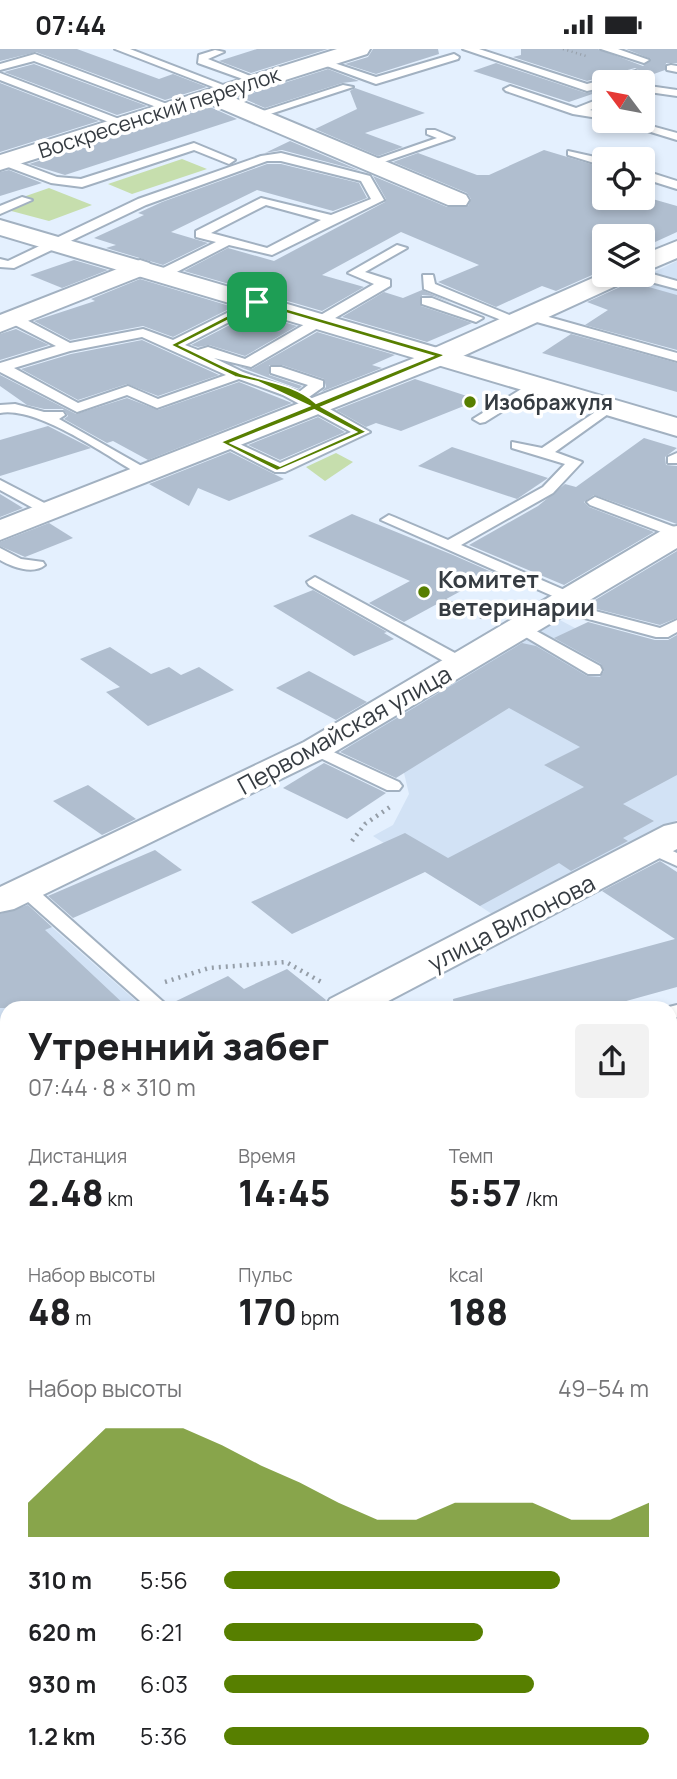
<!DOCTYPE html>
<html lang="ru">
<head>
<meta charset="utf-8">
<style>
  body { margin:0; font-family:Manrope,sans-serif; background:#f2f2f2; color:#202124; height:100vh; display:flex; flex-direction:column; font-size:26px; white-space:nowrap }
  * { box-sizing:border-box; margin:0 }
  p { font-size:23px; color:#757577 }
  .icon { flex:none; width:38px; height:38px; fill:none; stroke:currentColor; stroke-width:2; stroke-linecap:round; stroke-linejoin:round }
  .map { position:relative; flex:1; overflow:hidden }
  .drawer { position:absolute; left:0px; top:952px; width:677px; height:779px; display:flex; flex-direction:column; background:#fff; border-radius:21px 21px 0 0; box-shadow:0 4px 10px #0003 }
  .drawer>* { flex:none }
  .needle { width:46px; rotate:302deg }
  .tools { position:absolute; left:592px; top:21px; display:grid; gap:14px }
  .tools a { display:grid; place-items:center; width:63px; height:63px; border-radius:7px; background:#fff; box-shadow:0 4px 10px #0003; font-size:35px }
  .pin { position:absolute; display:grid; place-items:center; width:60px; height:60px; color:#fff; margin:-30px; border-radius:14px; box-shadow:0 4px 10px #0006 }
  .round { display:grid; place-items:center; flex:none; width:74px; height:74px; border-radius:7px; background:#f2f2f2 }
  .headline { display:flex; align-items:center; justify-content:space-between; height:119px; padding:0 28px }
  h1 { font-size:38px; font-weight:800; line-height:52px }
  .metrics { display:grid; grid-template-columns:repeat(3,1fr); gap:10px; height:119px; padding:7px 28px }
  .metrics div { display:grid; align-content:center }
  .metrics b { font-size:35px; font-weight:800 }
  .metrics small { font-size:19px; font-weight:400 }
  .metrics p { font-size:19px }
  .chart { height:196px; padding:14px 28px }
  .chart p { display:flex; justify-content:space-between }
  .chart svg { width:100%; height:126px; margin-top:7px; fill:#577f00; opacity:.7 }
  ul { padding:0 28px; list-style:none; font-size:23px }
  li { display:grid; grid-template-columns:112px 84px 1fr; align-items:center; height:52px }
  li i { height:18px; border-radius:9px; background:#577f00 }
  .status { display:flex; justify-content:space-between; align-items:center; height:49px; padding:0 35px; background:#fff; direction:ltr }
  .status svg { height:19px; fill:currentColor }
  .map>svg:first-child { display:block }
</style>
</head>
<body>
<div class="status"><b>07:44</b><svg viewBox="0 0 49 12"><path d="M0 12V9h3v3zM5 12V6h3v6zM10 12V3h3v9zM15 12V0h3v12zM26 1h20v11H26zM47 4h2v5h-2z"/></svg></div>
<div class="map">
<svg width="677" height="1730" viewBox="0 0 677 1730">
  <rect width="100%" height="100%" fill="#e4f0fe"/>
  <g fill="#d2e2f5">
    <path d="M 677,212 L 677,272 L 601,249 Z"/>
    <path d="M 558,570 L 624,605 L 677,623 L 677,771 L 495,867 L 373,787 L 393,776 L 409,745 L 404,724 L 348,697 Z"/>
    <path d="M 22,852 L 144,959 L 7,959 L 7,1109 L 0,1112 L 0,860 Z"/>
  </g>
  <g fill="#c6dead">
    <path d="M 182,110 L 207,120 L 132,145 L 108,135 Z"/>
    <path d="M 49,139 L 92,156 L 49,172 L 0,159 L 0,156 Z"/>
    <path d="M 336,404 L 353,413 L 325,432 L 306,418 Z"/>
  </g>
  <g fill="#b0becf">
    <path d="M 0,0 L 77,0 L 159,30 L 173,25 L 207,38 L 165,51 L 36,3 L 0,12 Z"/>
    <path d="M 257,0 L 328,0 L 251,24 L 219,12 Z"/>
    <path d="M 373,0 L 438,0 L 439,5 L 376,25 L 345,15 L 368,8 Z"/>
    <path d="M 521,0 L 598,0 L 643,17 L 651,10 L 626,0 L 677,0 L 677,14 L 666,14 L 665,21 L 651,26 L 642,27 L 642,23 L 635,19 L 587,32 L 513,8 L 521,6 Z"/>
    <path d="M 496,14 L 586,44 L 604,41 L 569,53 L 473,22 Z"/>
    <path d="M 34,15 L 147,57 L 117,66 L 4,23 Z"/>
    <path d="M 328,20 L 359,32 L 342,34 L 265,59 L 240,48 Z"/>
    <path d="M 0,34 L 99,72 L 0,103 Z"/>
    <path d="M 355,39 L 425,64 L 365,84 L 403,98 L 378,107 L 315,80 L 357,60 L 350,42 Z"/>
    <path d="M 210,58 L 237,70 L 65,126 L 29,115 Z"/>
    <path d="M 290,92 L 361,122 L 282,101 L 265,104 Z"/>
    <path d="M 544,101 L 604,119 L 604,149 L 642,147 L 677,157 L 677,183 L 642,199 L 642,187 L 604,187 L 604,217 L 594,222 L 599,223 L 556,242 L 542,237 L 496,258 L 438,233 L 479,216 L 401,183 L 322,226 L 364,238 L 322,262 L 184,222 L 228,199 L 274,212 L 385,153 L 386,150 L 373,127 L 447,158 L 468,157 L 471,150 L 467,144 L 393,113 L 418,104 L 477,126 L 489,126 Z"/>
    <path d="M 267,115 L 281,115 L 359,134 L 367,149 L 333,162 L 257,141 L 171,183 L 208,194 L 163,216 L 106,199 L 116,196 L 94,189 L 144,166 L 138,164 L 162,153 Z"/>
    <path d="M 9,121 L 42,134 L 0,147 L 0,123 Z"/>
    <path d="M 74,211 L 108,221 L 62,239 L 30,226 Z"/>
    <path d="M 140,230 L 233,258 L 173,288 L 143,277 L 70,291 L 34,272 L 95,252 L 91,250 Z"/>
    <path d="M 631,233 L 677,246 L 677,301 L 585,276 L 608,261 L 587,253 Z"/>
    <path d="M 422,241 L 452,254 L 433,247 L 422,246 L 421,257 L 472,274 L 427,293 L 342,268 L 384,243 L 403,249 Z"/>
    <path d="M 253,264 L 297,277 L 245,307 L 209,296 L 198,298 L 191,296 Z"/>
    <path d="M 16,280 L 49,296 L 0,311 L 0,285 Z"/>
    <path d="M 317,283 L 395,306 L 372,316 L 382,319 L 321,343 L 326,338 L 324,330 L 282,316 L 269,316 L 269,326 L 302,337 L 299,340 L 237,317 L 252,320 Z"/>
    <path d="M 571,285 L 677,314 L 677,343 L 542,304 Z"/>
    <path d="M 142,291 L 219,326 L 158,347 L 127,335 L 78,351 L 21,320 L 71,305 Z"/>
    <path d="M 0,326 L 76,365 L 127,349 L 158,361 L 239,333 L 292,354 L 148,411 L 113,392 L 107,394 L 64,370 L 68,367 L 63,360 L 44,360 L 27,356 L 0,337 Z"/>
    <path d="M 415,330 L 479,351 L 401,382 L 376,374 L 366,378 L 336,361 Z"/>
    <path d="M 318,368 L 345,383 L 280,411 L 248,396 Z"/>
    <path d="M 48,377 L 91,399 L 0,427 L 0,391 Z"/>
    <path d="M 644,389 L 677,399 L 665,408 L 666,416 L 677,417 L 677,475 L 594,446 L 584,453 L 589,458 L 654,483 L 564,536 L 469,496 L 538,457 L 565,435 L 576,438 Z"/>
    <path d="M 452,398 L 548,429 L 517,450 L 418,417 Z"/>
    <path d="M 230,403 L 284,430 L 229,452 L 198,439 L 189,457 L 149,435 Z"/>
    <path d="M 0,445 L 23,459 L 0,468 Z"/>
    <path d="M 352,465 L 453,506 L 494,524 L 404,573 L 369,554 L 410,532 L 308,487 Z"/>
    <path d="M 49,474 L 73,489 L 25,508 L 0,497 L 0,493 Z"/>
    <path d="M 677,502 L 677,569 L 660,576 L 585,557 Z"/>
    <path d="M 313,541 L 387,583 L 384,584 L 394,590 L 354,607 L 273,557 Z"/>
    <path d="M 588,573 L 655,591 L 668,591 L 677,586 L 677,726 L 623,755 L 654,772 L 623,789 L 628,792 L 571,822 L 559,814 L 480,857 L 425,823 L 292,885 L 251,853 L 405,784 L 448,809 L 584,738 L 544,716 L 580,698 L 509,659 L 396,729 L 340,703 L 522,594 L 536,597 L 587,627 L 600,628 L 604,622 L 601,615 L 554,589 Z"/>
    <path d="M 110,598 L 151,625 L 169,618 L 181,626 L 199,618 L 234,641 L 148,677 L 106,643 L 120,638 L 80,610 Z"/>
    <path d="M 309,622 L 367,653 L 336,671 L 276,639 Z"/>
    <path d="M 324,714 L 378,740 L 386,744 L 347,770 L 283,739 Z"/>
    <path d="M 88,736 L 136,770 L 102,786 L 53,752 Z"/>
    <path d="M 155,801 L 182,821 L 73,869 L 48,847 Z"/>
    <path d="M 660,812 L 677,823 L 677,938 L 601,959 L 454,959 L 453,950 L 675,890 L 602,842 Z"/>
    <path d="M 28,856 L 52,878 L 45,881 L 128,959 L 0,959 L 0,865 Z"/>
    <path d="M 287,920 L 326,951 L 321,959 L 173,959 L 170,955 L 228,927 L 244,940 Z"/>
  </g>
  <g fill="none" stroke-linecap="round" stroke-linejoin="round">
    <defs>
      <g id="service">
        <path d="M 115,0 L 130,0 L 236,41 L 226,43 Z"/>
        <path d="M 463,0 L 479,0 L 587,35 L 636,22 L 641,25 L 618,33 L 604,33 L 604,38 L 587,42 Z"/>
        <path d="M 601,0 L 618,0 L 649,11 L 644,14 Z"/>
        <path d="M 215,1 L 224,3 L 208,10 L 263,32 L 254,34 L 198,14 L 199,6 Z"/>
        <path d="M 35,5 L 175,58 L 177,60 L 167,62 L 34,12 L 0,21 L 0,15 Z"/>
        <path d="M 454,5 L 459,8 L 458,10 L 376,35 L 313,12 L 322,10 L 376,28 Z"/>
        <path d="M 671,16 L 677,17 L 677,23 L 667,21 L 667,17 Z"/>
        <path d="M 0,24 L 127,73 L 129,75 L 119,77 L 0,31 Z"/>
        <path d="M 343,36 L 353,38 L 264,67 L 254,65 Z"/>
        <path d="M 642,36 L 677,41 L 677,47 L 642,42 Z"/>
        <path d="M 510,37 L 576,59 L 604,48 L 604,55 L 590,61 L 604,64 L 604,70 L 573,65 L 506,42 L 504,40 Z"/>
        <path d="M 615,72 L 633,72 L 677,84 L 677,91 Z"/>
        <path d="M 427,81 L 435,81 L 454,89 L 372,117 L 362,115 L 437,89 L 427,85 Z"/>
        <path d="M 194,94 L 235,111 L 229,115 L 194,101 L 82,138 L 51,134 L 0,115 L 0,109 L 4,108 L 57,128 L 81,130 Z"/>
        <path d="M 568,102 L 604,110 L 604,117 L 568,106 Z"/>
        <path d="M 281,104 L 370,127 L 384,151 L 272,206 L 229,196 L 167,228 L 157,228 L 157,222 L 216,193 L 196,188 L 196,182 L 261,149 L 331,166 L 371,150 L 361,132 L 281,112 L 267,112 L 146,156 L 14,219 L 0,218 L 0,210 L 8,212 L 138,150 L 261,107 ZM 266,156 L 321,171 L 267,199 L 211,184 Z"/>
        <path d="M 642,121 L 677,132 L 677,140 L 642,129 Z"/>
        <path d="M 22,148 L 32,151 L 0,165 L 0,157 Z"/>
        <path d="M 397,196 L 407,199 L 365,223 L 390,231 L 390,237 L 251,318 L 214,309 L 243,323 L 299,343 L 308,336 L 271,324 L 271,318 L 281,318 L 323,332 L 323,338 L 309,348 L 370,383 L 285,423 L 275,423 L 217,393 L 224,389 L 229,390 L 280,414 L 351,383 L 283,346 L 239,330 L 157,359 L 127,346 L 77,363 L 0,323 L 0,314 L 56,297 L 9,273 L 9,267 L 19,267 L 70,294 L 143,280 L 173,291 L 257,249 L 264,253 L 262,256 L 185,296 L 198,301 L 208,298 L 245,310 L 374,235 L 348,224 ZM 142,288 L 226,326 L 158,350 L 128,337 L 78,354 L 14,319 L 70,302 Z"/>
        <path d="M 642,222 L 677,232 L 677,240 L 636,229 L 635,226 L 642,226 Z"/>
        <path d="M 423,226 L 433,226 L 435,235 L 526,273 L 514,276 L 424,240 Z"/>
        <path d="M 422,249 L 432,249 L 483,269 L 476,273 L 422,255 Z"/>
        <path d="M 531,263 L 677,304 L 677,312 L 526,270 L 526,264 Z"/>
        <path d="M 536,331 L 541,332 L 541,338 L 485,373 L 480,374 L 473,370 Z"/>
        <path d="M 610,353 L 615,354 L 615,360 L 555,403 L 582,413 L 553,444 L 461,496 L 576,546 L 576,552 L 564,552 L 381,471 L 389,466 L 394,468 L 448,491 L 543,438 L 565,415 L 512,399 L 512,393 L 542,399 Z"/>
        <path d="M 15,355 L 44,363 L 63,363 L 65,366 L 59,370 L 154,424 L 152,427 L 142,427 C 108,408 38,357 0,364 L 0,356 Z"/>
        <path d="M 677,404 L 677,414 L 668,414 L 668,408 Z"/>
        <path d="M 0,431 L 54,459 L 57,462 L 54,465 L 44,465 L 0,441 Z"/>
        <path d="M 595,448 L 677,479 L 677,489 L 590,456 L 587,453 Z"/>
        <path d="M 0,499 L 21,510 L 43,513 L 45,516 C 33,526 12,518 0,511 Z"/>
        <path d="M 315,528 L 466,610 L 468,614 L 460,619 L 454,618 L 309,536 L 307,533 Z"/>
        <path d="M 557,552 L 660,579 L 677,571 L 677,583 L 668,588 L 656,588 L 551,560 L 551,554 Z"/>
        <path d="M 520,573 L 600,617 L 602,621 L 600,625 L 588,625 L 514,581 L 514,575 Z"/>
        <path d="M 316,695 L 399,733 L 402,737 L 399,741 L 387,741 L 310,704 L 307,700 Z"/>
        <path d="M 653,793 L 677,804 L 677,817 L 646,803 L 644,799 Z"/>
        <path d="M 26,835 L 33,837 L 170,959 L 148,959 L 19,845 L 16,841 L 19,837 Z"/>
        <path d="M 677,956 L 677,968 L 670,970 L 670,959 L 665,959 Z"/>
        <path d="M 670,1129 L 677,1131 L 677,1157 L 670,1156 Z"/>
      </g>
      <g id="minor">
        <path d="M 337,0 L 370,0 L 367,5 L 232,48 L 466,146 L 469,151 L 466,156 L 448,156 L 210,55 L 0,121 L 0,106 Z"/>
        <path d="M 140,211 L 149,214 L 153,219 L 149,224 L 0,283 L 0,266 Z"/>
        <path d="M 440,299 L 450,301 L 454,307 L 450,313 L 0,491 L 0,471 Z"/>
        <path d="M 677,477 L 677,499 L 328,707 L 14,860 L 0,863 L 0,838 L 304,693 L 666,479 Z"/>
        <path d="M 677,774 L 677,800 L 375,959 L 324,959 L 330,950 L 664,777 Z"/>
        <path d="M 7,1114 L 7,1145 L 0,1147 L 0,1116 Z"/>
        <path d="M 0,1648 L 7,1650 L 7,1696 L 0,1694 Z"/>
        <path d="M 152,1724 L 216,1724 L 219,1730 L 155,1730 Z"/>
      </g>
      <g id="tertiary">
        <path d="M 677,192 L 677,209 L 642,224 L 642,206 Z"/>
        <path d="M 604,224 L 633,226 L 629,231 L 450,313 L 430,313 L 426,307 L 430,301 Z"/>
      </g>
      <g id="secondary">
        <path d="M 0,171 L 677,369 L 677,387 L 0,186 Z"/>
        <path d="M 677,1077 L 677,1105 L 670,1106 L 670,1078 Z"/>
        <rect x="0" y="1149" width="7" height="30"/>
      </g>
    </defs>
    <use href="#service" stroke="#a2b1c1" stroke-width="4"/>
    <use href="#minor" stroke="#a2b1c1" stroke-width="4"/>
    <use href="#tertiary" stroke="#a2b1c1" stroke-width="4"/>
    <use href="#secondary" stroke="#a2b1c1" stroke-width="4"/>
    <path stroke="#959ea8" stroke-width="2.5" stroke-dasharray="1 3.5" stroke-linecap="butt" d="M 563,0 L 586,7"/>
    <path stroke="#959ea8" stroke-width="3.5" stroke-dasharray="2 4.5" stroke-linecap="butt" d="M 445,551 L 483,569"/>
    <g stroke="#959ea8" stroke-width="4.5" stroke-dasharray="2 5" stroke-linecap="butt">
      <path d="M 352,792 L 365,775 L 390,758"/>
      <path d="M 165,933 L 209,919 L 286,913 L 323,934"/>
      <path d="M 0,1047 L 7,1045"/>
    </g>
    <use href="#service" fill="#fff" fill-rule="evenodd"/>
    <use href="#minor" fill="#fff" fill-rule="evenodd"/>
    <use href="#tertiary" fill="#fff" fill-rule="evenodd"/>
    <use href="#secondary" fill="#fff" fill-rule="evenodd"/>
  </g>
  <path fill="#577f00" stroke="#fff" stroke-width="2" fill-rule="evenodd" d="M 257,251 L 443,305 L 444,307 L 322,358 L 367,383 L 277,422 L 220,393 L 309,357 L 258,333 L 235,328 L 170,296 ZM 258,256 L 432,307 L 316,354 C 296,336 265,332 240,324 C 220,317 200,305 180,296 ZM 314,361 L 356,383 L 280,417 L 231,394 Z"/>
  <g fill="#577f00" stroke="#fff" stroke-width="2.5">
    <circle cx="470" cy="353" r="7"/>
    <circle cx="424" cy="543" r="7"/>
  </g>
  <g text-anchor="middle" dominant-baseline="central" stroke-width="7" stroke-linejoin="round" paint-order="stroke">
    <g font-size="21" fill="#363c42" stroke="#fff">
      <text transform="translate(159 63) rotate(-18)">Воскресенский переулок</text>
    </g>
    <g font-size="21" font-weight="bold" fill="#363c42" stroke="#fff" text-anchor="start">
      <text x="484" y="353">Изображуля</text>
    </g>
    <g font-size="24" font-weight="bold" fill="#363c42" stroke="#fff" text-anchor="start">
      <text x="438" y="529">Комитет<tspan x="438" dy="28">ветеринарии</tspan></text>
    </g>
    <g font-size="24" fill="#363c42" stroke="#fff">
      <text transform="translate(344 680) rotate(-29)">Первомайская улица</text>
      <text transform="translate(511 873) rotate(-27)">улица Вилонова</text>
    </g>
  </g>
</svg>
<div class="tools">
<a><svg class="needle" viewBox="-14 -14 28 28"><path d="M0-13l5 13h-10z" fill="#e53935"/><path d="M0 13l5-13h-10z" fill="#757577"/></svg></a>
<a><svg class="icon" aria-label="locate" viewBox="0 0 24 24"><circle cx="12" cy="12" r="6"/><path d="M12 2v4M12 18v4M2 12h4M18 12h4"/></svg></a>
<a><svg class="icon" aria-label="layers" viewBox="0 0 24 24"><path d="M12 4l9 5-9 5-9-5zM3 14l9 5 9-5"/></svg></a>
</div>
<div class="pin" style="left:257px;top:253px;background:#1e9e55"><svg class="icon" aria-label="arrive" viewBox="0 0 24 24"><path d="M6 21V4h12l-3 4 3 4H6"/></svg></div>
<section class="drawer">
<div class="headline"><div><h1>Утренний забег</h1><p>07:44 · 8 × 310 m</p></div><a class="round"><svg class="icon" aria-label="share" viewBox="0 0 24 24"><path d="M12 15V3M7 8l5-5 5 5M5 13v7h14v-7"/></svg></a></div>
<div class="metrics">
<div><p>Дистанция</p><b>2.48<small> km</small></b></div>
<div><p>Время</p><b>14:45</b></div>
<div><p>Темп</p><b>5:57<small> /km</small></b></div>
</div>
<div class="metrics">
<div><p>Набор высоты</p><b>48<small> m</small></b></div>
<div><p>Пульс</p><b>170<small> bpm</small></b></div>
<div><p>kcal</p><b>188</b></div>
</div>
<div class="chart"><p><span>Набор высоты</span>49–54 m</p>
<svg viewBox="0 0 160 44" preserveAspectRatio="none"><path d="M0 44V32L10 19L20 6L30 6L40 6L50 12L60 19L70 25L80 32L90 38L100 38L110 32L120 32L130 32L140 38L150 38L160 32V44z"/></svg>
</div>
<ul>
<li><b>310 m</b>5:56<i style="width:79%"></i></li>
<li><b>620 m</b>6:21<i style="width:61%"></i></li>
<li><b>930 m</b>6:03<i style="width:73%"></i></li>
<li><b>1.2 km</b>5:36<i style="width:100%"></i></li>
</ul>
</section>
</div>
</body>
</html>
